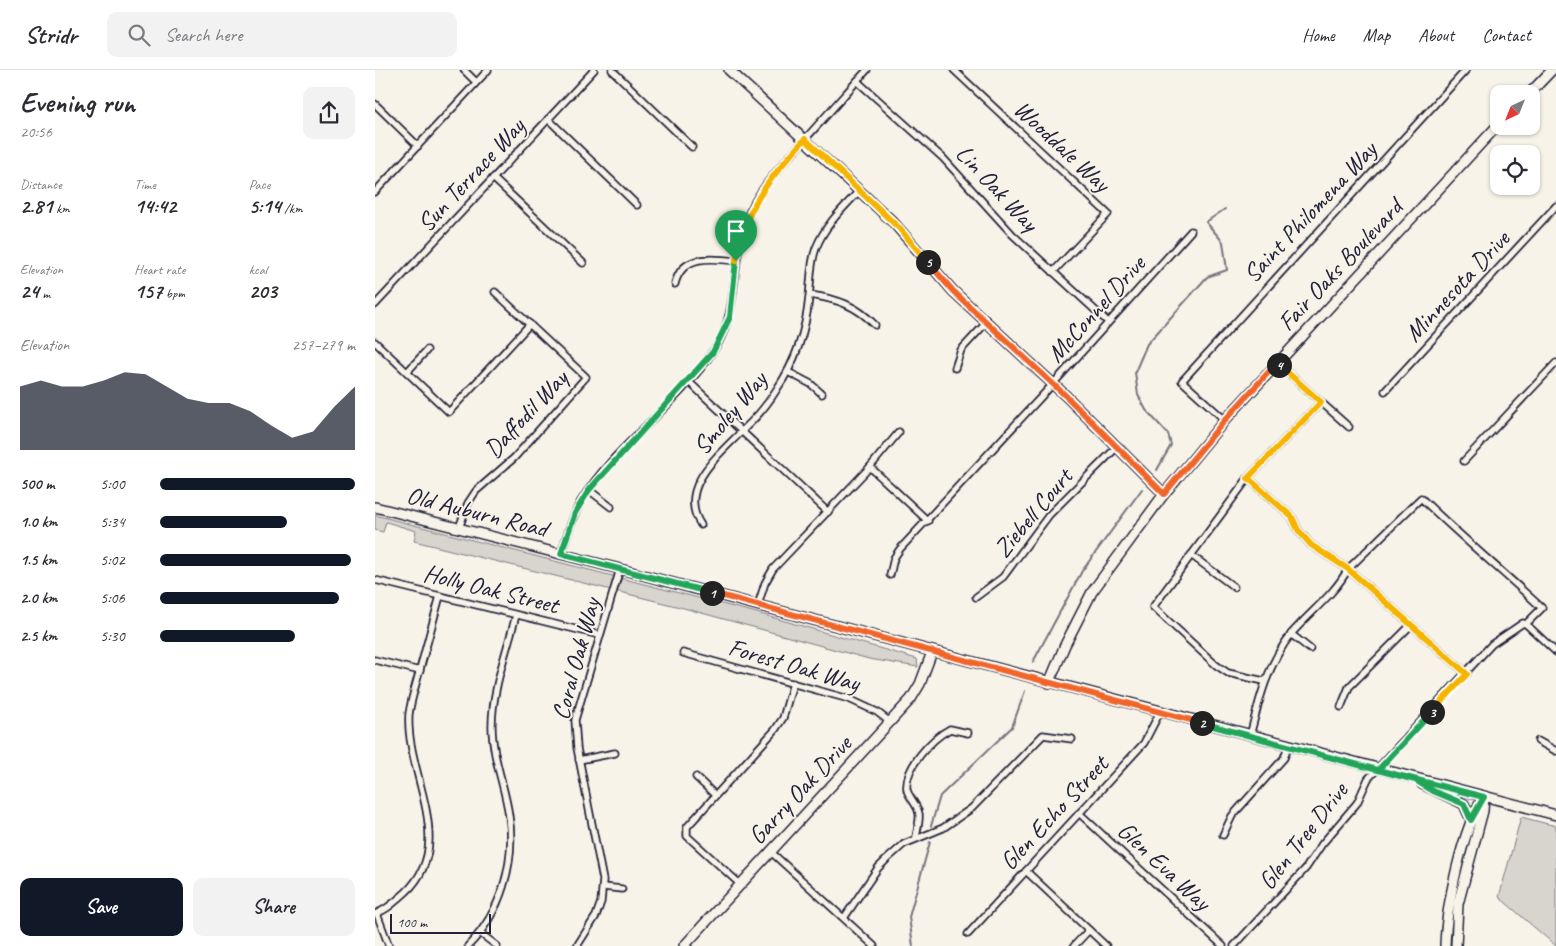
<!DOCTYPE html>
<html lang="en">
<head>
<meta charset="utf-8">
<style>
  body { margin:0; font-family:Caveat,sans-serif; background:#f2f2f3; color:#2b2b33; height:100vh; display:flex; flex-direction:column; font-size:19px; white-space:nowrap }
  * { box-sizing:border-box; margin:0 }
  p { font-size:16px; color:#7c7c81 }
  .icon { flex:none; width:28px; height:28px; fill:none; stroke:currentColor; stroke-width:2; stroke-linecap:round; stroke-linejoin:round }
  .map { position:relative; flex:1; overflow:hidden }
  .details { display:flex; flex-direction:column; background:#fff; width:375px }
  .details>* { flex:none }
  .needle { width:32px; rotate:223deg }
  .tools { position:absolute; left:1115px; top:15px; display:grid; gap:10px }
  .tools a { display:grid; place-items:center; width:50px; height:50px; border-radius:10px; background:#fff; box-shadow:0 1px 4px #0004; font-size:25px }
  .scale { position:absolute; left:15px; bottom:12px; width:101px; box-sizing:border-box; padding-left:5px; border:2px solid #22223b; border-top:0; font-size:14px; line-height:18px; white-space:nowrap; color:#22223b; -webkit-text-stroke:4px #f7f3e8; paint-order:stroke }
  .pin { position:absolute; display:grid; place-items:center; width:42px; height:42px; color:#fff; margin:-51px -21px; border-radius:50% 50% 50% 0; rotate:-45deg; box-shadow:0 0 5px #0007 }
  .pin .icon { rotate:45deg }
  .km { position:absolute; width:25px; height:25px; margin:-12px; border-radius:50%; background:#222; color:#fff; font-size:14px; line-height:25px; text-align:center }
  .round { display:grid; place-items:center; flex:none; width:52px; height:52px; border-radius:10px; background:#f2f2f3 }
  .summary { display:flex; align-items:center; justify-content:space-between; height:85px; padding:0 20px }
  h1 { font-size:28px; font-weight:700; line-height:38px }
  .metrics { display:grid; grid-template-columns:repeat(3,1fr); gap:8px; height:85px; padding:5px 20px }
  .metrics div { display:grid; align-content:center }
  .metrics b { font-size:21px; font-weight:700 }
  .metrics small { font-size:14px; font-weight:400 }
  .metrics p { font-size:14px }
  .chart { height:140px; padding:10px 20px }
  .chart p { display:flex; justify-content:space-between }
  .chart svg { width:100%; height:90px; margin-top:5px; fill:#111827; opacity:.7 }
  .primary-button { display:flex; gap:10px; margin-top:auto; padding:10px 20px }
  .primary-button a { flex:1; height:58px; border-radius:10px; background:#111827; color:#fff; font-size:20px; font-weight:700; line-height:58px; text-align:center }
  .primary-button a+a { background:#f2f2f3; color:#2b2b33 }
  ul { padding:0 20px; list-style:none; font-size:16px }
  li { display:grid; grid-template-columns:80px 60px 1fr; align-items:center; height:38px }
  li i { height:12px; border-radius:6px; background:#111827 }
  header { display:flex; align-items:center; gap:30px; box-sizing:border-box; height:70px; padding:0 25px; background:#fff; border-bottom:1px solid #e1e1e2 }
  header strong { font-size:24px }
  nav { display:flex; gap:28px; margin-inline-start:auto; font-size:18px }
  .search { width:350px; height:45px; background:#f2f2f3; display:flex; align-items:center; gap:12px; box-sizing:border-box; padding:0 18px; border-radius:10px; color:#7c7c81; font-size:19px }
  main { display:flex; flex:1; min-height:0 }
  .map>svg:first-child { display:block }
</style>
</head>
<body>
<header>
<strong>Stridr</strong>
<div class="search"><svg class="icon" aria-label="search" viewBox="0 0 24 24"><circle cx="10" cy="10" r="6"/><path d="M15 15l6 6"/></svg>Search here</div>
<nav><a>Home</a><a>Map</a><a>About</a><a>Contact</a></nav>
</header>
<main>
<section class="details">
<div class="summary"><div><h1>Evening run</h1><p>20:56</p></div><a class="round"><svg class="icon" aria-label="share" viewBox="0 0 24 24"><path d="M12 15V3M7 8l5-5 5 5M5 13v7h14v-7"/></svg></a></div>
<div class="metrics">
<div><p>Distance</p><b>2.81<small> km</small></b></div>
<div><p>Time</p><b>14:42</b></div>
<div><p>Pace</p><b>5:14<small> /km</small></b></div>
</div>
<div class="metrics">
<div><p>Elevation</p><b>24<small> m</small></b></div>
<div><p>Heart rate</p><b>157<small> bpm</small></b></div>
<div><p>kcal</p><b>203</b></div>
</div>
<div class="chart"><p><span>Elevation</span>257–279 m</p>
<svg viewBox="0 0 160 44" preserveAspectRatio="none"><path d="M0 44V13L10 10L20 13L30 13L40 10L50 6L60 7L70 13L80 19L90 21L100 21L110 25L120 32L130 38L140 35L150 23L160 13V44z"/></svg>
</div>
<ul>
<li><b>500 m</b>5:00<i style="width:100%"></i></li>
<li><b>1.0 km</b>5:34<i style="width:65%"></i></li>
<li><b>1.5 km</b>5:02<i style="width:98%"></i></li>
<li><b>2.0 km</b>5:06<i style="width:92%"></i></li>
<li><b>2.5 km</b>5:30<i style="width:69%"></i></li>
</ul>
<div class="primary-button"><a>Save</a><a>Share</a></div>
</section>
<div class="map">
<svg width="1181" height="876" viewBox="0 0 1181 876">
  <rect width="100%" height="100%" fill="#f7f3e8"/>
  <filter id="ink" filterUnits="userSpaceOnUse"><feTurbulence type="fractalNoise" baseFrequency=".02" numOctaves="2"/><feDisplacementMap in="SourceGraphic" scale="10" xChannelSelector="R" yChannelSelector="G"/><feConvolveMatrix kernelMatrix="1 2 1 2 8 2 1 2 1" color-interpolation-filters="sRGB"/></filter>
  <g filter="url(#ink)">
    <g fill="#d8d5cf" stroke="#7d7c85">
      <path d="M 0,445 L 382,543 L 542,589 L 543,597 L 494,589 L 305,537 L 39,471 L 41,461 L 11,452 L 8,462 L 0,460 Z"/>
      <path d="M 1146,747 L 1181,756 L 1181,876 L 1124,827 Z"/>
    </g>
    <g fill="none" stroke-linecap="round" stroke-linejoin="round">
      <g stroke="#76747f" stroke-width="2">
        <path d="M 782,400 L 796,375 L 793,364 L 771,340 L 763,325 L 760,302 L 772,274 L 832,207 L 852,200 L 848,172 L 831,152 L 850,139"/>
        <path d="M 658,592 L 707,501 L 767,419"/>
        <path d="M 556,756 L 565,726 L 637,657 L 650,621"/>
        <path d="M 538,876 L 534,847 L 555,772"/>
      </g>
      <defs>
        <g id="street">
          <path d="M 89,0 L 101,12"/>
          <path d="M 237,0 L 317,77"/>
          <path d="M 579,0 L 733,144 L 678,202"/>
          <path d="M 482,11 L 568,88 L 638,165 L 733,252"/>
          <path d="M 0,34 L 43,76"/>
          <path d="M 173,49 L 262,135"/>
          <path d="M 118,108 L 208,193"/>
          <path d="M 0,122 L 113,0"/>
          <path d="M 300,214 C 307,184 337,188 361,191"/>
          <path d="M 435,225 C 462,229 481,235 500,255"/>
          <path d="M 0,235 L 219,0"/>
          <path d="M 0,272 L 74,342 L 155,254"/>
          <path d="M 902,293 L 974,357"/>
          <path d="M 580,298 L 586,280 L 611,253"/>
          <path d="M 32,302 L 52,280"/>
          <path d="M 413,302 L 436,314 L 447,324"/>
          <path d="M 313,311 L 453,442"/>
          <path d="M 1010,321 L 1181,136"/>
          <path d="M 850,350 L 807,311 L 1091,0"/>
          <path d="M 1089,391 L 1181,293"/>
          <path d="M 495,397 L 553,451"/>
          <path d="M 873,408 L 917,447 L 923,460 L 936,475 L 973,499 L 1092,604"/>
          <path d="M 214,420 L 236,437"/>
          <path d="M 326,455 C 301,418 345,384 368,360 C 381,348 393,334 402,319 C 421,291 431,260 434,227 C 436,210 435,194 441,178 C 450,155 468,138 485,120"/>
          <path d="M 84,458 L 93,433 L 101,421 L 139,388 L 211,307 L 120,222"/>
          <path d="M 186,484 C 192,466 197,447 206,431 C 241,374 302,336 339,280 C 365,241 355,196 370,153 C 382,119 408,94 431,68 C 452,45 472,22 492,0"/>
          <path d="M 816,485 L 859,517"/>
          <path d="M 515,505 L 519,488 L 525,479 L 678,314 L 816,161"/>
          <path d="M 0,510 L 224,565"/>
          <path d="M 601,527 L 628,507 L 674,445 L 741,378"/>
          <path d="M 383,535 L 390,513 L 398,499 L 495,397 L 524,362"/>
          <path d="M 1151,554 L 1181,582"/>
          <path d="M 916,564 L 935,579"/>
          <path d="M 308,583 L 474,629 L 502,642 L 515,652"/>
          <path d="M 0,590 L 45,601"/>
          <path d="M 889,611 L 853,603 L 841,595 L 778,537 L 873,408 L 946,332"/>
          <path d="M 966,637 L 974,617 L 1036,555"/>
          <path d="M 875,666 C 884,630 893,593 917,563 C 936,541 959,525 973,499 L 1046,428 C 1085,466 1127,501 1167,538 L 1151,554"/>
          <path d="M 1163,671 L 1181,681"/>
          <path d="M 204,690 L 240,683"/>
          <path d="M 321,707 L 340,725"/>
          <path d="M 704,743 L 848,876"/>
          <path d="M 848,765 L 857,746 L 909,688 L 913,676"/>
          <path d="M 541,767 C 542,760 545,751 544,744 C 543,735 534,728 532,720 C 529,698 556,669 575,659 L 593,663"/>
          <path d="M 396,782 L 499,876"/>
          <path d="M 651,801 L 731,876"/>
          <path d="M 366,815 L 312,766 L 312,757 L 400,660 L 408,648 L 418,613"/>
          <path d="M 228,817 L 247,819"/>
          <path d="M 0,844 C 12,840 22,830 31,822 C 83,773 30,703 34,644 C 36,630 40,617 44,603 C 51,578 58,552 65,526"/>
          <path d="M 2,844 L 14,876"/>
          <path d="M 469,848 L 503,798 L 511,790 L 529,774 L 568,758 L 597,738 L 668,665 L 697,669"/>
          <path d="M 105,863 L 122,876"/>
          <path d="M 593,864 L 769,673 L 785,642"/>
          <path d="M 93,876 C 126,843 141,792 134,746 C 130,716 117,687 117,656 C 117,619 132,581 141,545"/>
          <path d="M 202,876 L 221,846 L 226,832 L 228,810 L 202,678 L 200,650 L 245,499"/>
          <path d="M 699,876 L 714,860"/>
          <path d="M 859,876 L 931,798 L 947,774 L 982,733 L 993,709 L 1117,574 L 1148,553 L 1151,554"/>
        </g>
        <g id="secondary">
          <path d="M 354,0 L 518,152 L 578,221 L 692,327 L 789,424"/>
          <path d="M 1154,24 L 1177,0"/>
          <path d="M 0,437 L 245,499 L 1181,745"/>
          <path d="M 674,613 L 690,575 L 717,522 L 789,424 L 850,350 L 1124,54"/>
          <path d="M 1047,714 L 1089,734 L 1096,750"/>
          <path d="M 309,876 L 536,629 L 545,614 L 557,582"/>
          <path d="M 1070,876 C 1071,838 1087,758 1109,727"/>
          <path d="M 1081,876 L 1083,834 L 1108,741 L 1109,727"/>
        </g>
      </defs>
      <use href="#street" stroke="#22223b" stroke-width="9"/>
      <use href="#secondary" stroke="#22223b" stroke-width="12"/>
      <use href="#street" stroke="#f7f3e8" stroke-width="5.5"/>
      <use href="#secondary" stroke="#f7f3e8" stroke-width="9"/>
    </g>
  </g>
  <g fill="none" stroke-linecap="round" stroke-linejoin="round" filter="url(#ink)">
    <defs>
      <path id="split-1" d="M 337,523 L 186,484 L 200,443 L 214,420 L 338,282 L 355,247 L 361,191"/>
      <path id="split-2" d="M 337,523 L 827,653"/>
      <path id="split-3" d="M 827,653 L 1040,710 L 1058,721 L 1089,734 L 1096,750 L 1109,727 L 1003,700 L 1057,642"/>
      <path id="split-4" d="M 904,295 L 946,332 L 873,408 L 917,447 L 923,460 L 936,475 L 973,499 L 1092,604 L 1057,642"/>
      <path id="split-5" d="M 553,192 L 578,221 L 692,327 L 789,424 L 850,350 L 902,293 L 904,295"/>
      <path id="split-6" d="M 361,191 C 368,140 396,106 430,69 L 524,158 L 553,192"/>
    </defs>
    <use href="#split-1" stroke="#fff" stroke-width="10"/>
    <use href="#split-2" stroke="#fff" stroke-width="10"/>
    <use href="#split-3" stroke="#fff" stroke-width="10"/>
    <use href="#split-4" stroke="#fff" stroke-width="10"/>
    <use href="#split-5" stroke="#fff" stroke-width="10"/>
    <use href="#split-6" stroke="#fff" stroke-width="10"/>
    <use href="#split-1" stroke="#22a559" stroke-width="6"/>
    <use href="#split-2" stroke="#f0652b" stroke-width="6"/>
    <use href="#split-3" stroke="#22a559" stroke-width="6"/>
    <use href="#split-4" stroke="#f5b400" stroke-width="6"/>
    <use href="#split-5" stroke="#f0652b" stroke-width="6"/>
    <use href="#split-6" stroke="#f5b400" stroke-width="6"/>
  </g>
  <g text-anchor="middle" dominant-baseline="central" stroke-width="4" stroke-linejoin="round" paint-order="stroke">
    <g font-size="25" fill="#22223b" stroke="#f7f3e8">
      <text transform="translate(687 76) rotate(43)">Wooddale Way</text>
      <text transform="translate(96 105) rotate(-47)">Sun Terrace Way</text>
      <text transform="translate(622 118) rotate(47)">Lin Oak Way</text>
      <text transform="translate(935 142) rotate(-47)">Saint Philomena Way</text>
      <text transform="translate(965 195) rotate(-47)">Fair Oaks Boulevard</text>
      <text transform="translate(1082 216) rotate(-47)">Minnesota Drive</text>
      <text transform="translate(721 239) rotate(-48)">McConnel Drive</text>
      <text transform="translate(355 343) rotate(-50)">Smoley Way</text>
      <text transform="translate(151 344) rotate(-47)">Daffodil Way</text>
      <text transform="translate(102 442) rotate(14)">Old Auburn Road</text>
      <text transform="translate(658 443) rotate(-50)">Ziebell Court</text>
      <text transform="translate(116 519) rotate(14)">Holly Oak Street</text>
      <text transform="translate(201 589) rotate(-75)">Coral Oak Way</text>
      <text transform="translate(419 595) rotate(16)">Forest Oak Way</text>
      <text transform="translate(425 720) rotate(-47)">Garry Oak Drive</text>
      <text transform="translate(679 743) rotate(-47)">Glen Echo Street</text>
      <text transform="translate(928 766) rotate(-52)">Glen Tree Drive</text>
      <text transform="translate(789 796) rotate(43)">Glen Eva Way</text>
    </g>
  </g>
</svg>
<div class="tools">
<a><svg class="needle" viewBox="-14 -14 28 28"><path d="M0-13l5 13h-10z" fill="#e53935"/><path d="M0 13l5-13h-10z" fill="#7c7c81"/></svg></a>
<a><svg class="icon" aria-label="locate" viewBox="0 0 24 24"><circle cx="12" cy="12" r="6"/><path d="M12 2v4M12 18v4M2 12h4M18 12h4"/></svg></a>
</div>
<div class="scale">100 m</div>
<div class="pin" style="left:361px;top:191px;background:#1e9e55"><svg class="icon" aria-label="arrive" viewBox="0 0 24 24"><path d="M6 21V4h12l-3 4 3 4H6"/></svg></div>
<b class="km" style="left:337px;top:523px">1</b>
<b class="km" style="left:827px;top:653px">2</b>
<b class="km" style="left:1057px;top:642px">3</b>
<b class="km" style="left:904px;top:295px">4</b>
<b class="km" style="left:553px;top:192px">5</b>
</div>
</main>
</body>
</html>
